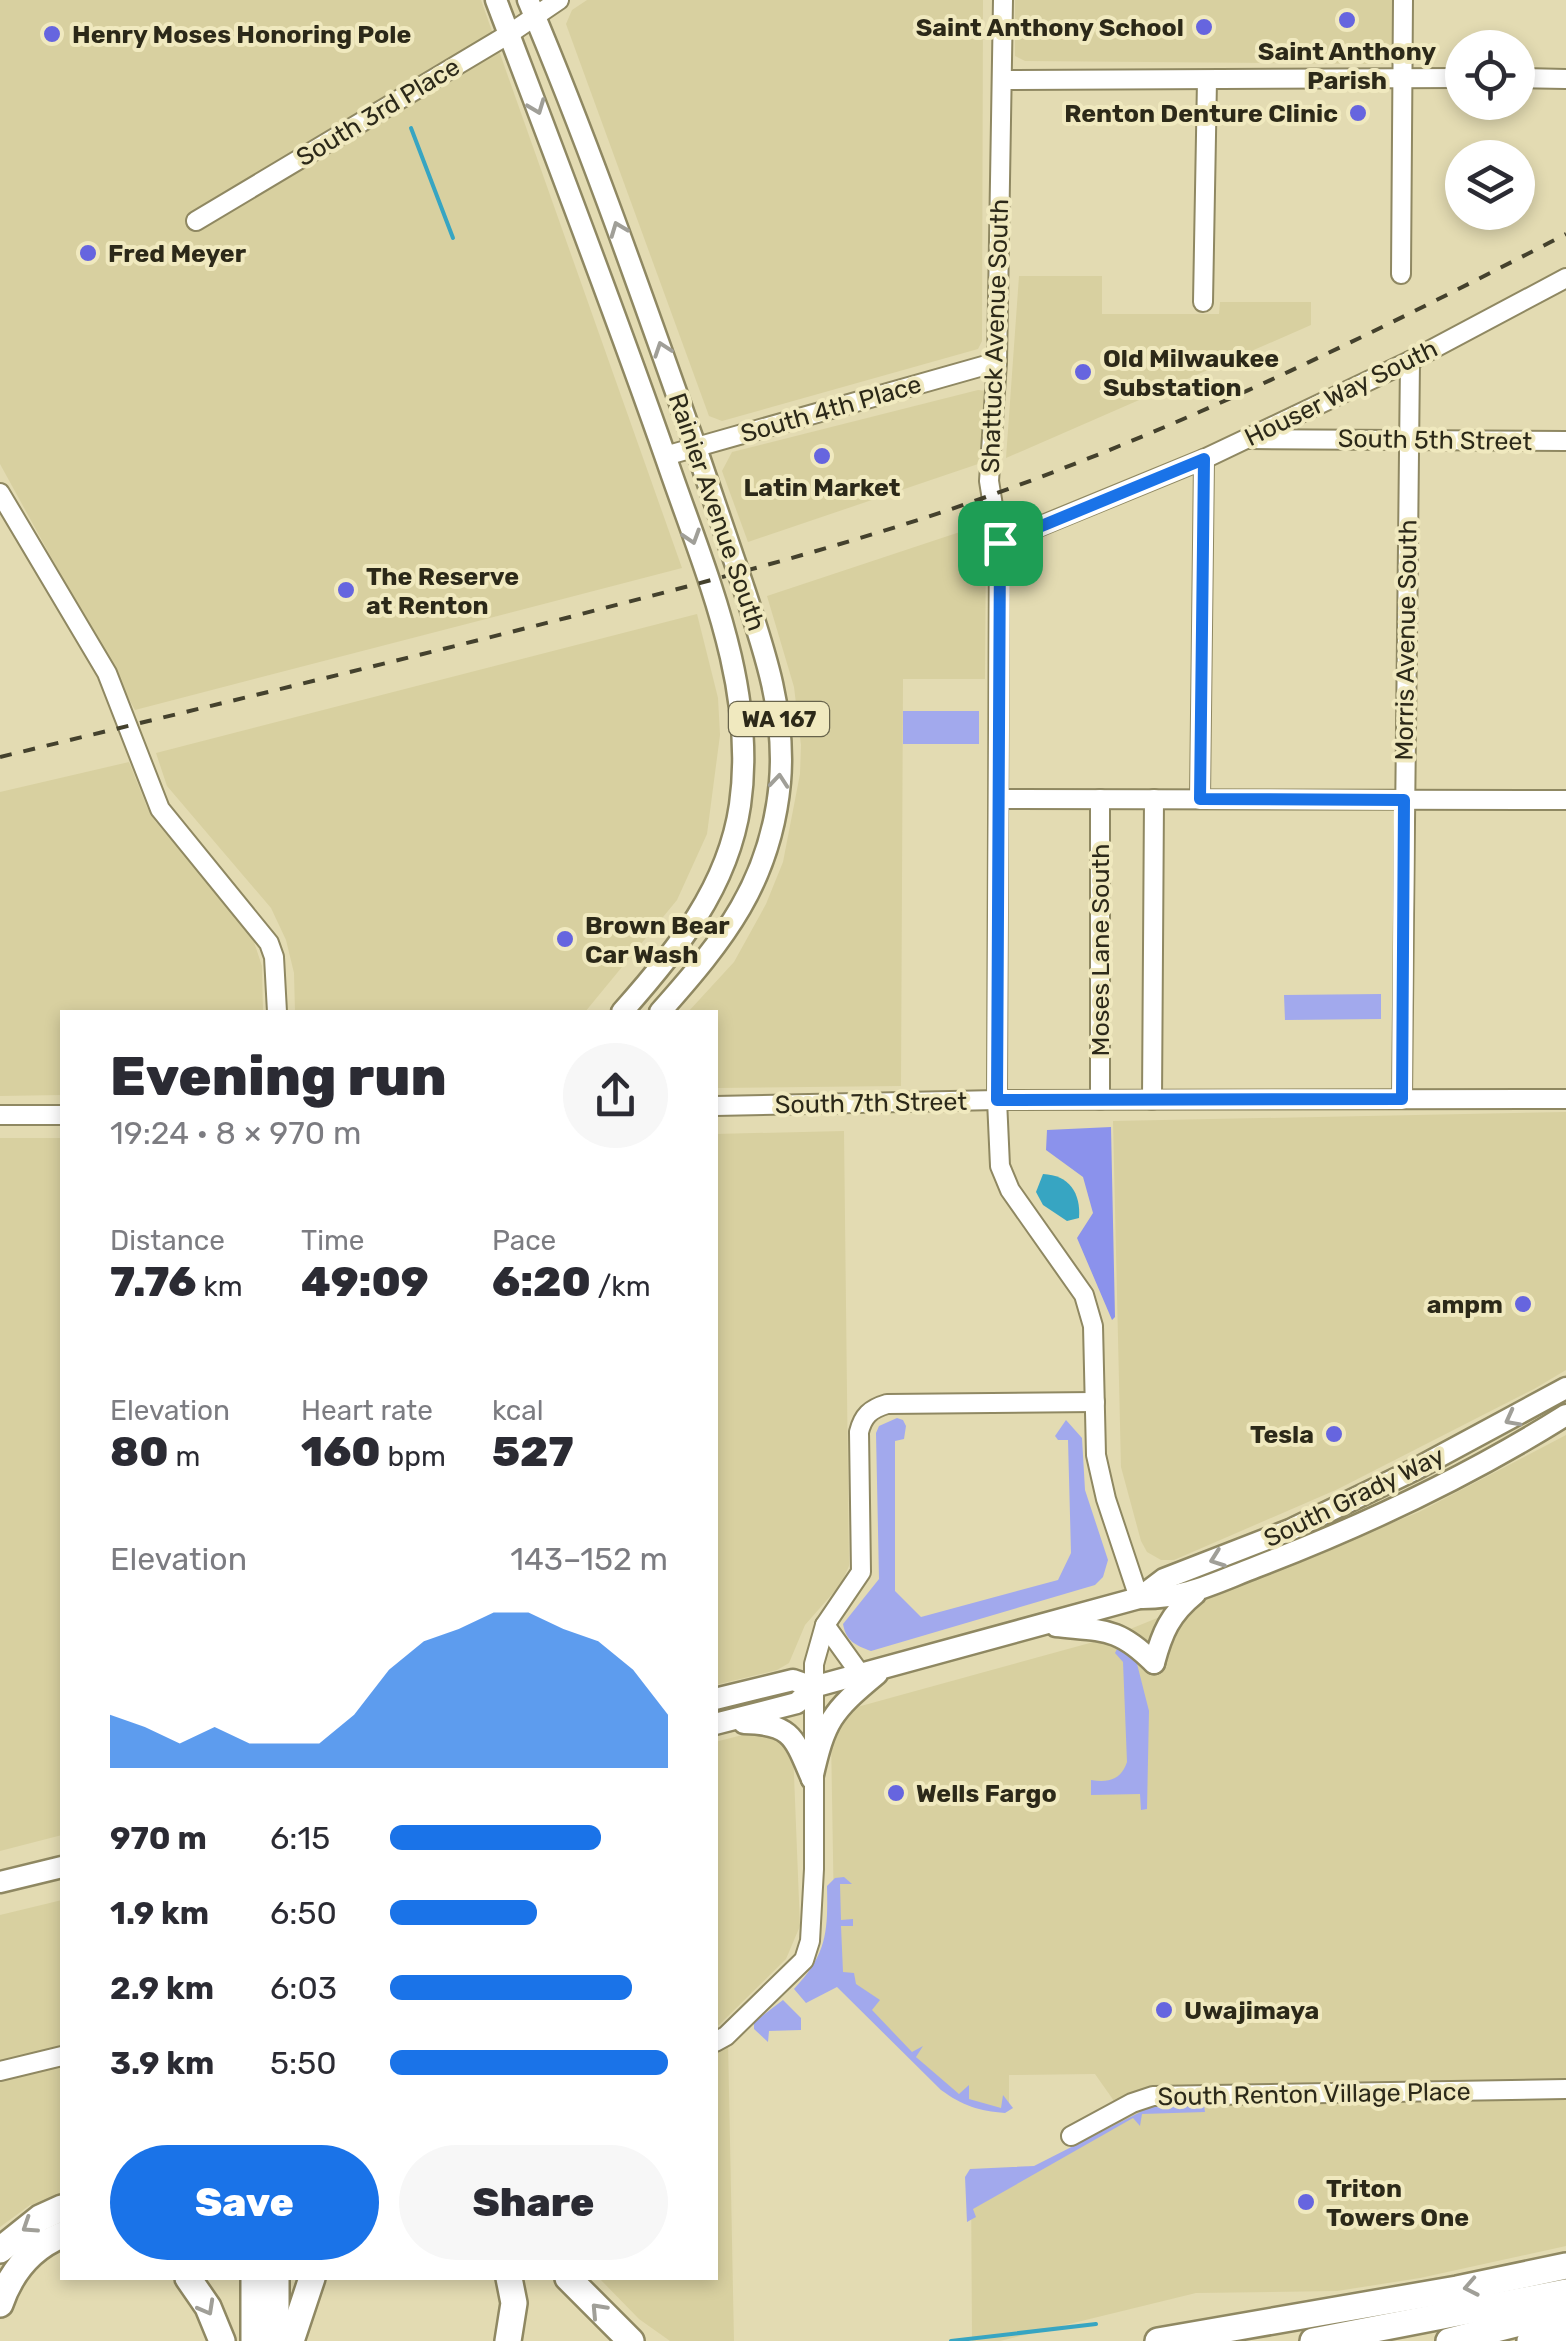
<!DOCTYPE html>
<html lang="en">
<head>
<meta charset="utf-8">
<style>
  body { margin:0; font-family:Rubik,sans-serif; background:#f7f7f7; color:#2b2b33; height:100vh; display:flex; flex-direction:column; font-size:38px; white-space:nowrap }
  * { box-sizing:border-box; margin:0 }
  p { font-size:32px; color:#7c7c81 }
  .icon { flex:none; width:55px; height:55px; fill:none; stroke:currentColor; stroke-width:2; stroke-linecap:round; stroke-linejoin:round }
  .map { position:relative; flex:1; overflow:hidden }
  .drawer { position:absolute; left:60px; top:1010px; width:658px; height:1270px; display:flex; flex-direction:column; background:#fff; border-radius:0px; box-shadow:0 5px 15px #0003 }
  .drawer>* { flex:none }
  .fabs { position:absolute; left:1445px; top:30px; display:grid; gap:20px }
  .fabs a { display:grid; place-items:center; width:90px; height:90px; border-radius:50%; background:#fff; box-shadow:0 5px 15px #0003; font-size:50px }
  .pin { position:absolute; display:grid; place-items:center; width:85px; height:85px; color:#fff; margin:-42px; border-radius:20px; box-shadow:0 5px 15px #0006 }
  .round { display:grid; place-items:center; flex:none; width:105px; height:105px; border-radius:52px; background:#f7f7f7 }
  .headline { display:flex; align-items:center; justify-content:space-between; height:170px; padding:0 50px }
  h1 { font-size:55px; font-weight:800; line-height:75px }
  .stats { display:grid; grid-template-columns:repeat(3,1fr); gap:15px; height:170px; padding:10px 50px }
  .stats div { display:grid; align-content:center }
  .stats b { font-size:42px; font-weight:800 }
  .stats small { font-size:28px; font-weight:400 }
  .stats p { font-size:28px }
  .chart { height:280px; padding:20px 50px }
  .chart p { display:flex; justify-content:space-between }
  .chart svg { width:100%; height:180px; margin-top:10px; fill:#1a73e8; opacity:.7 }
  .cta { display:flex; gap:20px; margin-top:auto; padding:20px 50px }
  .cta a { flex:1; height:115px; border-radius:60px; background:#1a73e8; color:#fff; font-size:40px; font-weight:800; line-height:115px; text-align:center }
  .cta a+a { background:#f7f7f7; color:#2b2b33 }
  ul { padding:0 50px; list-style:none; font-size:32px }
  li { display:grid; grid-template-columns:160px 120px 1fr; align-items:center; height:75px }
  li i { height:25px; border-radius:12px; background:#1a73e8 }
  .map>svg:first-child { display:block }
</style>
</head>
<body>
<div class="map">
<svg width="1566" height="2341" viewBox="0 0 1566 2341">
  <rect width="100%" height="100%" fill="#e3dbb2"/>
  <g fill="#d8d0a0">
    <path d="M 0,0 L 481,0 L 682,568 L 135,710 L 0,464 Z"/>
    <path d="M 587,0 L 983,0 L 982,341 L 978,349 L 722,421 L 709,416 L 566,24 L 572,10 Z"/>
    <path d="M 1015,0 L 1394,0 L 1394,54 L 1386,64 L 1025,61 L 1015,56 Z"/>
    <path d="M 1019,276 L 1102,276 L 1102,314 L 1219,314 L 1220,302 L 1311,302 L 1311,325 L 1006,458 Z"/>
    <path d="M 978,390 L 987,391 L 984,462 L 748,542 L 722,471 L 732,452 Z"/>
    <path d="M 981,525 L 986,529 L 985,679 L 903,679 L 901,1086 L 715,1088 L 715,1012 L 688,1012 L 734,962 L 766,904 L 783,862 L 800,774 L 801,745 L 794,687 L 767,596 Z"/>
    <path d="M 697,614 L 718,698 L 720,735 L 707,834 L 677,900 L 585,1012 L 295,1012 L 294,973 L 286,940 L 271,908 L 167,786 L 156,753 Z"/>
    <path d="M 129,762 L 147,807 L 155,821 L 243,923 L 253,939 L 262,966 L 263,1012 L 62,1012 L 62,1095 L 0,1096 L 0,792 Z"/>
    <path d="M 1566,1112 L 1566,1370 L 1534,1389 L 1338,1489 L 1174,1560 L 1161,1560 L 1147,1552 L 1141,1541 L 1121,1467 L 1113,1121 Z"/>
    <path d="M 844,1131 L 849,1566 L 841,1584 L 805,1625 L 789,1663 L 777,1670 L 715,1685 L 715,1134 Z"/>
    <path d="M 0,1138 L 62,1138 L 62,1835 L 0,1851 Z"/>
    <path d="M 1566,1435 L 1566,2246 L 1420,2278 L 1337,2291 L 1196,2293 L 1000,2341 L 972,2341 L 971,2174 L 1032,2172 L 1126,2118 L 1095,2074 L 1009,2075 L 1009,2109 L 981,2107 L 945,2086 L 835,1976 L 831,1736 L 850,1709 L 1108,1638 L 1419,1512 Z"/>
    <path d="M 766,1729 L 793,1750 L 800,1926 L 786,1959 L 718,2026 L 728,2041 L 734,2341 L 670,2341 L 639,2319 L 599,2278 L 715,2278 L 715,1742 Z"/>
    <path d="M 62,1900 L 62,2196 L 30,2205 L 0,2227 L 0,1915 Z"/>
  </g>
  <g fill="#a2a9ed">
    <rect x="903" y="711" width="76" height="33"/>
    <path d="M 1381,994 L 1381,1019 L 1285,1020 L 1284,995 Z"/>
    <path d="M 897,1418 L 903,1420 L 906,1426 L 904,1439 L 895,1441 L 895,1591 L 921,1617 L 1058,1580 L 1071,1553 L 1068,1440 L 1058,1440 L 1055,1436 L 1066,1420 L 1082,1438 L 1085,1490 L 1108,1560 L 1103,1577 L 1095,1585 L 871,1651 C 855,1645 846,1641 843,1624 L 879,1579 L 876,1433 L 879,1426 Z"/>
    <path d="M 1121,1641 L 1134,1652 L 1149,1711 L 1147,1809 L 1141,1810 L 1140,1794 L 1091,1795 L 1091,1780 C 1108,1783 1121,1780 1127,1762 L 1123,1662 L 1115,1653 Z"/>
    <path d="M 844,1877 L 852,1884 L 840,1884 L 841,1920 L 853,1919 L 853,1926 L 841,1926 L 843,1972 L 854,1973 L 856,1984 L 880,2000 L 872,2010 L 912,2052 L 923,2046 L 916,2057 L 959,2094 L 969,2085 L 969,2099 L 1001,2108 L 1003,2095 L 1013,2108 L 1005,2113 C 979,2111 963,2106 941,2090 L 837,1987 L 806,2003 L 794,1989 C 827,1954 828,1932 827,1886 L 835,1878 Z"/>
    <path d="M 783,2000 L 801,2018 L 801,2030 L 769,2031 L 768,2042 L 754,2029 L 754,2022 Z"/>
    <path d="M 1154,2105 L 1204,2105 L 1205,2112 L 1142,2114 L 1140,2126 L 1133,2118 L 973,2209 L 976,2217 L 967,2222 L 965,2177 L 970,2169 L 1034,2166 Z"/>
  </g>
  <path fill="#8b92ec" d="M 1111,1127 L 1115,1317 L 1112,1320 L 1077,1238 L 1093,1213 L 1083,1177 L 1046,1150 L 1047,1130 Z"/>
  <path fill="#37a5c2" d="M 1043,1174 C 1069,1175 1081,1193 1079,1218 L 1067,1221 L 1043,1205 L 1036,1192 Z"/>
  <g fill="none" stroke-linecap="round" stroke-linejoin="round">
    <g stroke="#37a5c2" stroke-width="4">
      <path d="M 411,128 L 453,238"/>
      <path d="M 951,2341 L 1096,2324"/>
    </g>
    <defs>
      <g id="minor">
        <path d="M 1003,0 L 997,362 L 989,481 L 999,543 L 997,1100 L 1000,1166 L 1010,1190 L 1084,1295 L 1093,1326 L 1096,1455 L 1106,1499 L 1139,1598"/>
        <path d="M 1518,78 L 1566,79"/>
        <path d="M 1004,80 L 1462,78"/>
        <path d="M 196,221 L 509,34 L 559,0"/>
        <path d="M 1401,274 L 1403,0"/>
        <path d="M 1203,302 L 1207,80"/>
        <path d="M 1250,439 L 1566,441"/>
        <path d="M 665,456 L 997,362"/>
        <path d="M 0,493 L 107,673 L 160,809 L 269,943 L 274,957 L 277,1012"/>
        <path d="M 999,543 L 1204,459 L 1410,361 L 1566,278"/>
        <path d="M 1000,799 L 1566,800"/>
        <path d="M 1100,799 L 1100,1100"/>
        <path d="M 1200,799 L 1204,459"/>
        <path d="M 1402,1099 L 1410,361"/>
        <path d="M 1152,1100 L 1154,799"/>
        <path d="M 715,1106 L 997,1100 L 1566,1099"/>
        <path d="M 0,1115 L 62,1115"/>
        <path d="M 825,1625 L 861,1675"/>
        <path d="M 715,2042 L 726,2036 L 804,1960 L 810,1941 L 814,1869 L 814,1664 L 825,1625 L 861,1572 L 859,1432 C 863,1416 870,1409 887,1404 L 1095,1402"/>
        <path d="M 0,2071 L 62,2056"/>
        <path d="M 1071,2136 L 1132,2103 L 1153,2096 L 1566,2089"/>
      </g>
      <g id="major">
        <path d="M 496,0 C 554,153 613,306 667,461 C 705,572 757,686 740,805 C 728,888 676,951 622,1012"/>
        <path d="M 528,0 C 591,149 644,302 698,454 C 713,497 727,540 742,583 C 764,649 786,712 780,782 C 771,882 724,940 660,1012"/>
        <path d="M 1139,1598 L 1164,1579 L 1290,1530 L 1416,1469 L 1566,1388"/>
        <path d="M 1056,1626 C 1104,1631 1118,1627 1154,1663"/>
        <path d="M 1154,1663 C 1162,1633 1170,1614 1195,1594"/>
        <path d="M 715,1699 L 793,1680 L 813,1687"/>
        <path d="M 744,1723 C 792,1724 794,1737 812,1779"/>
        <path d="M 715,1724 L 797,1703 L 813,1687 L 1139,1598 C 1186,1599 1214,1583 1256,1567 C 1363,1526 1469,1476 1566,1415"/>
        <path d="M 812,1779 C 825,1721 831,1712 877,1674"/>
        <path d="M 0,1882 L 62,1867"/>
      </g>
      <g id="highway">
        <path d="M 0,2250 L 40,2218 L 62,2208"/>
        <path d="M 188,2278 L 208,2307 L 222,2341"/>
        <path d="M 568,2278 L 631,2341"/>
        <path d="M 0,2304 C 11,2272 30,2248 62,2235"/>
        <path d="M 254,2341 L 254,2278"/>
        <path d="M 276,2341 L 276,2278"/>
        <path d="M 291,2341 L 312,2278"/>
        <path d="M 508,2341 L 514,2303 L 509,2278"/>
        <path d="M 1158,2341 L 1457,2289 L 1566,2266"/>
        <path d="M 1313,2341 L 1566,2292"/>
        <path d="M 1449,2341 L 1566,2311"/>
        <path d="M 1530,2341 L 1566,2332"/>
      </g>
    </defs>
    <use href="#minor" stroke="#8f8862" stroke-width="22"/>
    <use href="#major" stroke="#8f8862" stroke-width="25"/>
    <use href="#highway" stroke="#8f8862" stroke-width="30"/>
    <use href="#minor" stroke="#fff" stroke-width="18"/>
    <use href="#major" stroke="#fff" stroke-width="20"/>
    <use href="#highway" stroke="#fff" stroke-width="25"/>
    <path stroke="#44412d" stroke-width="4" stroke-dasharray="12 12" stroke-linecap="butt" d="M 0,757 C 189,711 378,666 566,618 C 701,583 835,549 966,504 C 1174,432 1371,335 1566,234"/>
  </g>
  <defs><path id="oneway-chevron" d="M-2-3.5L2.5 0L-2 3.5" fill="none" stroke-width="1.6" stroke-linecap="round" stroke-linejoin="round" transform="scale(2.5)"/></defs>
  <g stroke="#a09f98">
    <use href="#oneway-chevron" transform="translate(537 107) rotate(69)"/>
    <use href="#oneway-chevron" transform="translate(618 229) rotate(-111)"/>
    <use href="#oneway-chevron" transform="translate(662 349) rotate(-109)"/>
    <use href="#oneway-chevron" transform="translate(692 537) rotate(72)"/>
    <use href="#oneway-chevron" transform="translate(779 781) rotate(-85)"/>
    <use href="#oneway-chevron" transform="translate(1512 1419) rotate(152)"/>
    <use href="#oneway-chevron" transform="translate(1217 1559) rotate(160)"/>
    <use href="#oneway-chevron" transform="translate(29 2226) rotate(147)"/>
    <use href="#oneway-chevron" transform="translate(1471 2287) rotate(169)"/>
    <use href="#oneway-chevron" transform="translate(207 2308) rotate(61)"/>
    <use href="#oneway-chevron" transform="translate(598 2310) rotate(-133)"/>
  </g>
  <g fill="none" stroke-linecap="round" stroke-linejoin="round">
    <defs>
      <path id="route" d="M 1204,459 L 1200,799 L 1404,800 L 1402,1099 L 997,1100 L 1000,543 Z"/>
    </defs>
    <use href="#route" stroke="#fff" stroke-width="20"/>
    <use href="#route" stroke="#1a73e8" stroke-width="12"/>
  </g>
  <g fill="#6665df" stroke="#f0e9bf" stroke-width="4">
    <circle cx="1347" cy="20" r="10"/>
    <circle cx="1204" cy="27" r="10"/>
    <circle cx="52" cy="34" r="10"/>
    <circle cx="1358" cy="113" r="10"/>
    <circle cx="88" cy="253" r="10"/>
    <circle cx="1083" cy="372" r="10"/>
    <circle cx="822" cy="456" r="10"/>
    <circle cx="346" cy="590" r="10"/>
    <circle cx="565" cy="939" r="10"/>
    <circle cx="1523" cy="1304" r="10"/>
    <circle cx="1334" cy="1434" r="10"/>
    <circle cx="896" cy="1793" r="10"/>
    <circle cx="1164" cy="2010" r="10"/>
    <circle cx="1306" cy="2202" r="10"/>
  </g>
  <g text-anchor="middle" dominant-baseline="central" stroke-width="8" stroke-linejoin="round" paint-order="stroke">
    <rect fill="#f0e9bf" stroke="#67634b" stroke-width="2.5" x="729" y="702" width="100" height="34" rx="8"/>
    <g font-size="22" font-weight="bold" fill="#2c2919">
      <text x="779" y="719">WA 167</text>
    </g>
    <g font-size="25" font-weight="bold" fill="#2c2919" stroke="#f0e9bf" text-anchor="start">
      <text x="1184" y="27" text-anchor="end">Saint Anthony School</text>
      <text x="72" y="34">Henry Moses Honoring Pole</text>
      <text x="1347" y="51" text-anchor="middle">Saint Anthony<tspan x="1347" dy="29">Parish</tspan></text>
      <text x="1338" y="113" text-anchor="end">Renton Denture Clinic</text>
      <text x="108" y="253">Fred Meyer</text>
      <text x="1103" y="358">Old Milwaukee<tspan x="1103" dy="29">Substation</tspan></text>
      <text x="822" y="487" text-anchor="middle">Latin Market</text>
      <text x="366" y="576">The Reserve<tspan x="366" dy="29">at Renton</tspan></text>
      <text x="585" y="925">Brown Bear<tspan x="585" dy="29">Car Wash</tspan></text>
      <text x="1503" y="1304" text-anchor="end">ampm</text>
      <text x="1314" y="1434" text-anchor="end">Tesla</text>
      <text x="916" y="1793">Wells Fargo</text>
      <text x="1184" y="2010">Uwajimaya</text>
      <text x="1326" y="2188">Triton<tspan x="1326" dy="29">Towers One</tspan></text>
    </g>
    <g font-size="25" fill="#2c2919" stroke="#f0e9bf">
      <text transform="translate(378 112) rotate(-31)">South 3rd Place</text>
      <text transform="translate(995 336) rotate(-88)">Shattuck Avenue South</text>
      <text transform="translate(1341 393) rotate(-26)">Houser Way South</text>
      <text transform="translate(831 409) rotate(-16)">South 4th Place</text>
      <text transform="translate(1435 440) rotate(1)">South 5th Street</text>
      <text transform="translate(717 512) rotate(71)">Rainier Avenue South</text>
      <text transform="translate(1406 640) rotate(-89)">Morris Avenue South</text>
      <text transform="translate(1100 950) rotate(-90)">Moses Lane South</text>
      <text transform="translate(871 1103) rotate(-1)">South 7th Street</text>
      <text transform="translate(1354 1497) rotate(-26)">South Grady Way</text>
      <text transform="translate(1314 2094) rotate(-1)">South Renton Village Place</text>
    </g>
  </g>
</svg>
<div class="fabs">
<a><svg class="icon" aria-label="locate" viewBox="0 0 24 24"><circle cx="12" cy="12" r="6"/><path d="M12 2v4M12 18v4M2 12h4M18 12h4"/></svg></a>
<a><svg class="icon" aria-label="layers" viewBox="0 0 24 24"><path d="M12 4l9 5-9 5-9-5zM3 14l9 5 9-5"/></svg></a>
</div>
<div class="pin" style="left:1000px;top:543px;background:#1e9e55"><svg class="icon" aria-label="arrive" viewBox="0 0 24 24"><path d="M6 21V4h12l-3 4 3 4H6"/></svg></div>
<section class="drawer">
<div class="headline"><div><h1>Evening run</h1><p>19:24 · 8 × 970 m</p></div><a class="round"><svg class="icon" aria-label="share" viewBox="0 0 24 24"><path d="M12 15V3M7 8l5-5 5 5M5 13v7h14v-7"/></svg></a></div>
<div class="stats">
<div><p>Distance</p><b>7.76<small> km</small></b></div>
<div><p>Time</p><b>49:09</b></div>
<div><p>Pace</p><b>6:20<small> /km</small></b></div>
</div>
<div class="stats">
<div><p>Elevation</p><b>80<small> m</small></b></div>
<div><p>Heart rate</p><b>160<small> bpm</small></b></div>
<div><p>kcal</p><b>527</b></div>
</div>
<div class="chart"><p><span>Elevation</span>143–152 m</p>
<svg viewBox="0 0 160 44" preserveAspectRatio="none"><path d="M0 44V31L10 34L20 38L30 34L40 38L50 38L60 38L70 31L80 20L90 13L100 10L110 6L120 6L130 10L140 13L150 20L160 31V44z"/></svg>
</div>
<ul>
<li><b>970 m</b>6:15<i style="width:76%"></i></li>
<li><b>1.9 km</b>6:50<i style="width:53%"></i></li>
<li><b>2.9 km</b>6:03<i style="width:87%"></i></li>
<li><b>3.9 km</b>5:50<i style="width:100%"></i></li>
</ul>
<div class="cta"><a>Save</a><a>Share</a></div>
</section>
</div>
</body>
</html>
